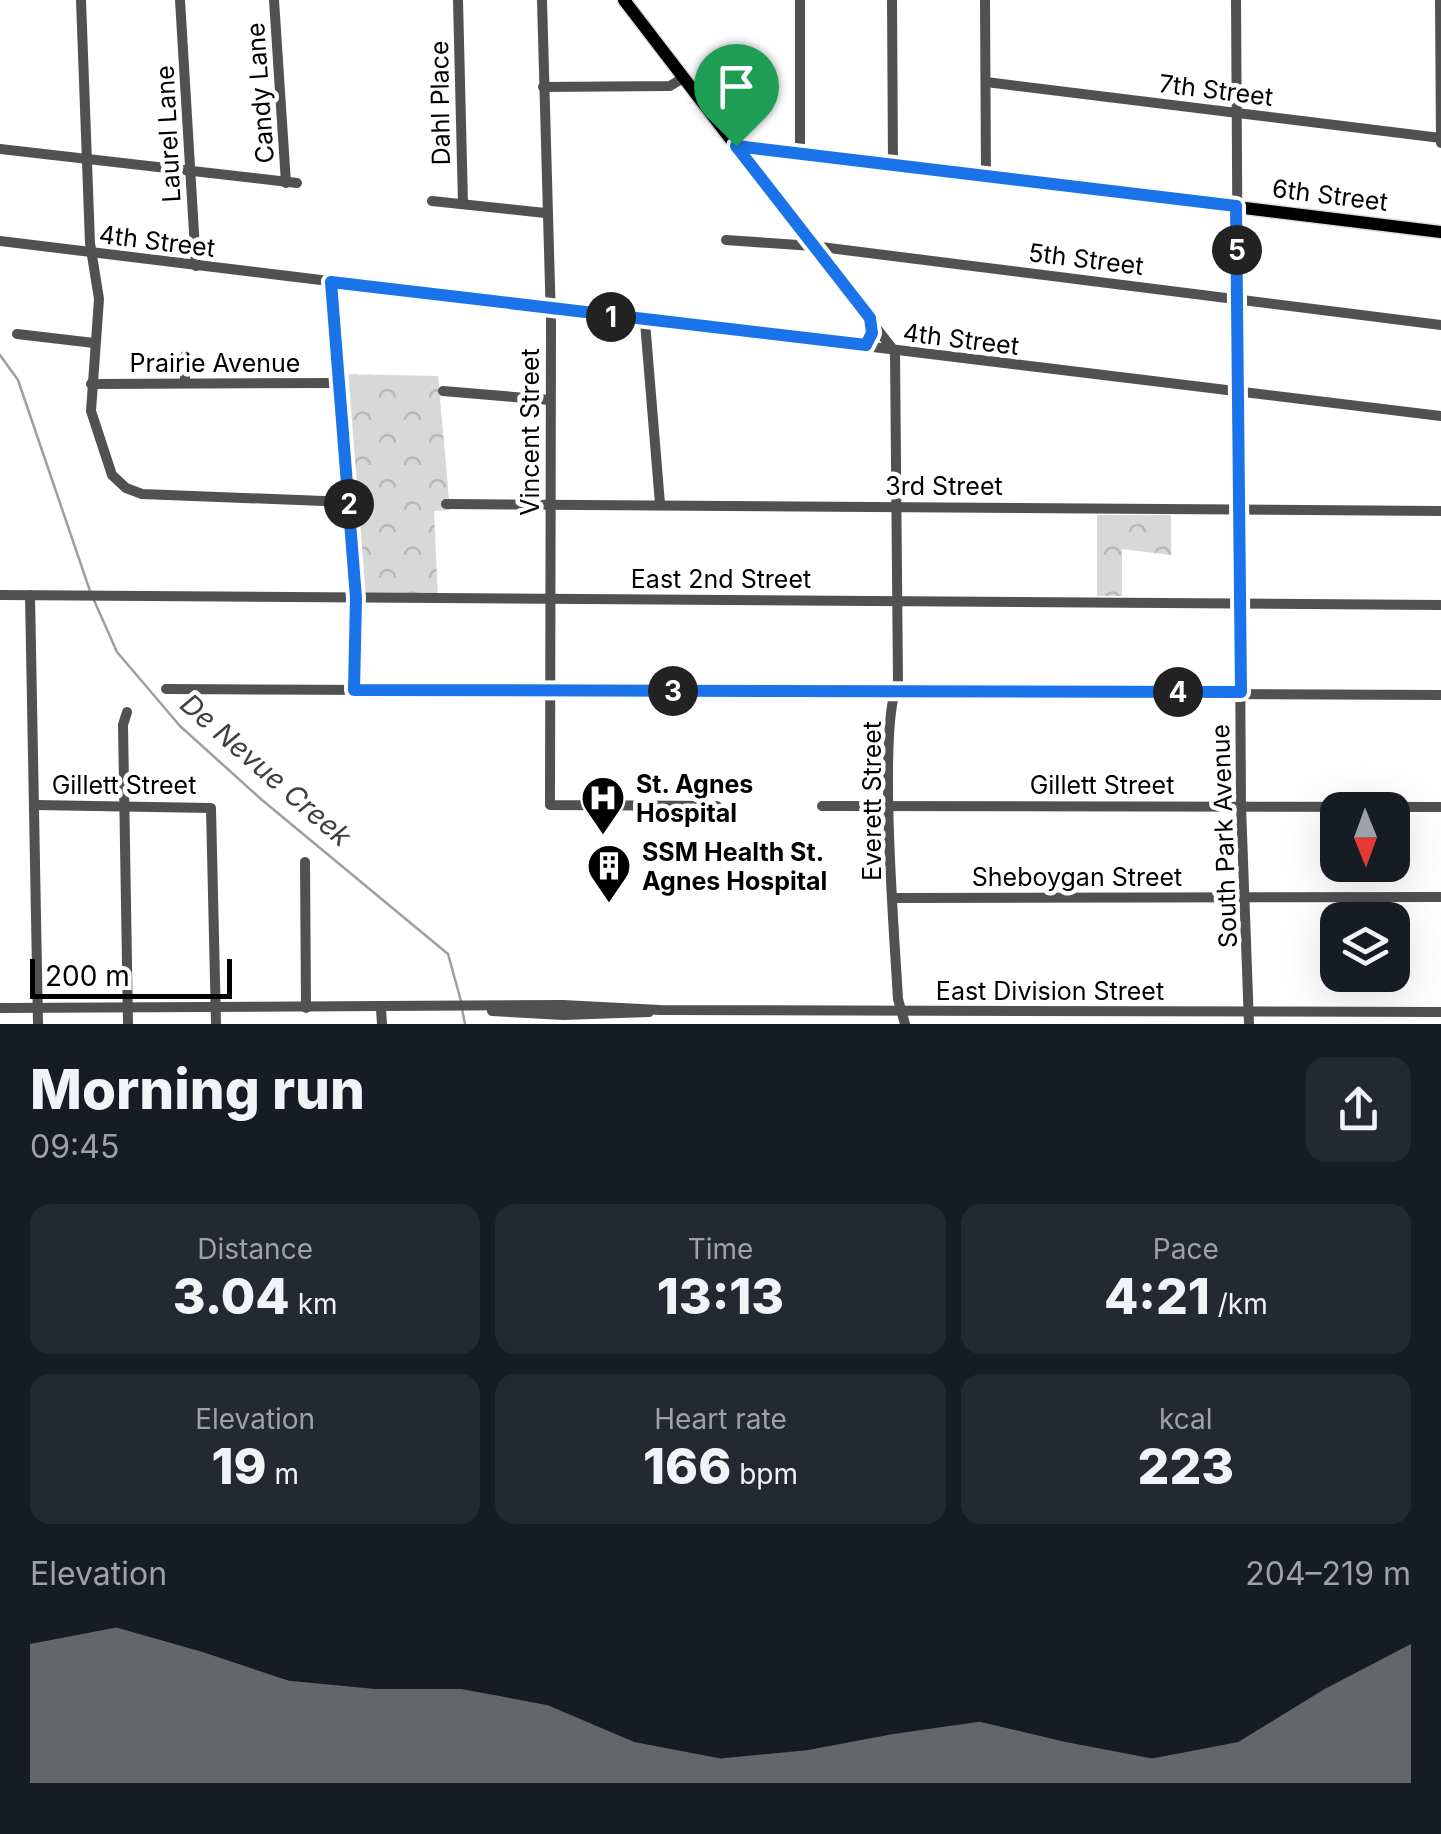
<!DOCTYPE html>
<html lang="en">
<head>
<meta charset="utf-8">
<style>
  body { margin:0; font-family:Inter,sans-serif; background:#242831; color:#f1f3f6; height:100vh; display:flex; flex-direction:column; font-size:38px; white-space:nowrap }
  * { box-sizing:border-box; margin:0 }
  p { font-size:32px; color:#9ea1a6 }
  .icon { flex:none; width:55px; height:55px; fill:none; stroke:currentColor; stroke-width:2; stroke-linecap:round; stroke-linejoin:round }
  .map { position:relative; height:1024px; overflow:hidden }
  .side { display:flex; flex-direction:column; background:#171b24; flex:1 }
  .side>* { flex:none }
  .needle { width:65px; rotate:179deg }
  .tools { position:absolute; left:1320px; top:792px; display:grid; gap:20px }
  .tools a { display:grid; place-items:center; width:90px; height:90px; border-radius:20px; background:#171b24; box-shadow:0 10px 40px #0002; font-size:50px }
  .scale { position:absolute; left:30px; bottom:25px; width:202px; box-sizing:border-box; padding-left:10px; border:5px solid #000; border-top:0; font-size:28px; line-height:35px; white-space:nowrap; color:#000; -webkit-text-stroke:8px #fff; paint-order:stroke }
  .pin { position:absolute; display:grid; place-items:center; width:85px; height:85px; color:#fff; margin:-102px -42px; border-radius:50% 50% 50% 0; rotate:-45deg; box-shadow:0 0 10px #0007 }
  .pin .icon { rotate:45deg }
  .km { position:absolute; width:50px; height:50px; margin:-25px; border-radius:50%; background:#222; color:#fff; font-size:28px; line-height:50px; text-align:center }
  .round { display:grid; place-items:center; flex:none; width:105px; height:105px; border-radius:20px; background:#242831 }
  .head { display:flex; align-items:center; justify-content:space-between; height:170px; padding:0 30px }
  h1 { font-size:55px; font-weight:800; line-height:75px }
  .stats { display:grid; grid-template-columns:repeat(3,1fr); gap:15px; height:170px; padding:10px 30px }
  .stats div { display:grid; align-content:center; border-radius:20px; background:#242831; text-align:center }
  .stats b { font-size:50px; font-weight:800 }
  .stats small { font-size:28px; font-weight:400 }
  .stats p { font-size:28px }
  .chart { height:280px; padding:20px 30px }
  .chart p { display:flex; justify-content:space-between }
  .chart svg { width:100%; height:180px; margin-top:10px; fill:#858687; opacity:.7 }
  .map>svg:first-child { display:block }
</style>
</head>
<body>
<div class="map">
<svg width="1441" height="1024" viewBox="0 0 1441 1024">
  <defs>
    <pattern id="forest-crowns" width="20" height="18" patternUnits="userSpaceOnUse" patternTransform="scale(2.5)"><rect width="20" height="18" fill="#d8d8d8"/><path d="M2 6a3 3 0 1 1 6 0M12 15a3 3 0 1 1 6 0" fill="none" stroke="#b8b8b8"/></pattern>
  </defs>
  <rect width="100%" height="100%" fill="#fff"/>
  <g fill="url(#forest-crowns)">
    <path d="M 338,374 L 438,376 L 450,510 L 434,511 L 438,598 L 356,597 Z"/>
    <path d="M 1097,515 L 1171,515 L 1171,555 L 1122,549 L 1122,596 L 1097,596 Z"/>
  </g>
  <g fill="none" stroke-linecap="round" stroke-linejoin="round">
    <g stroke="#9f9f9f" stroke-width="2.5">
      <path d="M 0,355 L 18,380 L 90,591"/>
      <path d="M 93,598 L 117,652 L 180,726 L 262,800 L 448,954 L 461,1001"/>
      <path d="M 462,1009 L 465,1024"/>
    </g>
    <defs>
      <path id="major" d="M 624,0 L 736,146 L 1441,232"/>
    </defs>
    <use href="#major" stroke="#dbdbdb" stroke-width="15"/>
    <g stroke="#515151" stroke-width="10">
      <path d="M 81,0 L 90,243 L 99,299 L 91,411 L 112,475 L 126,488 L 142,494 L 349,502"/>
      <path d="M 180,0 L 196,266"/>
      <path d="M 274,0 L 286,183"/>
      <path d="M 458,0 L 463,204"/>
      <path d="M 542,0 L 551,322 L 550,805 L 717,806"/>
      <path d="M 892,0 L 893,164"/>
      <path d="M 985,0 L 986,177"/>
      <path d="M 1236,0 L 1241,806 L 1249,1024"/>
      <path d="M 1440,0 L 1441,143"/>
      <path d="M 986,82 L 1441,138"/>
      <path d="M 543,87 L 670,86 L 683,78"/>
      <path d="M 736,146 L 895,352 L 898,684 C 877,724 895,942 898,999 L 905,1024"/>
      <path d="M 0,149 L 297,183"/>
      <path d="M 800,152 L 800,0"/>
      <path d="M 432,201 L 545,213"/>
      <path d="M 726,240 L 813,246 L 1441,325"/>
      <path d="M 0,241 L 1441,416"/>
      <path d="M 331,282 L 356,597 L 354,690"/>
      <path d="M 645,322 L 660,504"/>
      <path d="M 17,334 L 94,343"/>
      <path d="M 185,356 L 185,383"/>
      <path d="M 91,384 L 339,383"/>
      <path d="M 443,391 L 550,400"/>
      <path d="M 446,504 L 1441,511"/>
      <path d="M 0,595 L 1441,605"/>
      <path d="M 30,595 L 38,1024"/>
      <path d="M 166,689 L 1441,695"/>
      <path d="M 127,712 L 123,725 L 128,1024"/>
      <path d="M 35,805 L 211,808 L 216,1024"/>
      <path d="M 822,806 L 1441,807"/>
      <path d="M 305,862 L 306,1008"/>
      <path d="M 893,898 L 1441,897"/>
      <path d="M 0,1008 L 563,1005 L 660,1010 L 1441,1012"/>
      <path d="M 381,1009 L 382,1024"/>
      <path d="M 492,1011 L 563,1015 L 649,1012"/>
    </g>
    <use href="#major" stroke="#000" stroke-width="12"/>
  </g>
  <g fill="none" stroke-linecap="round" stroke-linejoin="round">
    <defs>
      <path id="route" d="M 736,146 L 1236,206 L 1241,692 L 354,690 L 356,598 L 331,282 L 866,345 L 872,333 L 870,318 Z"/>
    </defs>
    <use href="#route" stroke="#fff" stroke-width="20"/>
    <use href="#route" stroke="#1a73e8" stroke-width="12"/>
  </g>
  <defs>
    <symbol id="hospital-pin" viewBox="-11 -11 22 30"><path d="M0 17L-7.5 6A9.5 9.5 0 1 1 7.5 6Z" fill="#000" stroke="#fff"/><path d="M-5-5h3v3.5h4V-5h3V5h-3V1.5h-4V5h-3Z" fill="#fff"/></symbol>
    <symbol id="building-pin" viewBox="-11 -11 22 30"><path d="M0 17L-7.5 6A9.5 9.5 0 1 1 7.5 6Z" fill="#000" stroke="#fff"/><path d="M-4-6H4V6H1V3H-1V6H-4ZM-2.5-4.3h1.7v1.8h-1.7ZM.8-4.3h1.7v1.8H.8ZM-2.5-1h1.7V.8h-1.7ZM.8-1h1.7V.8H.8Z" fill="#fff"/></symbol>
  </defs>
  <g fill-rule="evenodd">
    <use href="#hospital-pin" x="578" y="773" width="50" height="68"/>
    <use href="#building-pin" x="584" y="841" width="50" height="68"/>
  </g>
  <g text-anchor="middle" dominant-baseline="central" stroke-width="9" stroke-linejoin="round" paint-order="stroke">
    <g font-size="25" fill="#000" stroke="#fff">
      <text transform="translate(1216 90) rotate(7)">7th Street</text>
      <text transform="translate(260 93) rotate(-94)">Candy Lane</text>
      <text transform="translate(440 103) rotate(-91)">Dahl Place</text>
      <text transform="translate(168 134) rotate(-93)">Laurel Lane</text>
      <text transform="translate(1330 195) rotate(7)">6th Street</text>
      <text transform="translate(157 241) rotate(7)">4th Street</text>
      <text transform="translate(1086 259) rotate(7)">5th Street</text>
      <text transform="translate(961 339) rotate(7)">4th Street</text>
      <text x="215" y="363">Prairie Avenue</text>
      <text transform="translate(530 432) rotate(-90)">Vincent Street</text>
      <text x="944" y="486">3rd Street</text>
      <text x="721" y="579">East 2nd Street</text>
      <text x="124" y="785">Gillett Street</text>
      <text x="1102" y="785">Gillett Street</text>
      <text transform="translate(872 801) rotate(-90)">Everett Street</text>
      <text transform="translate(1224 836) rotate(-92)">South Park Avenue</text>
      <text x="1077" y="877">Sheboygan Street</text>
      <text x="1050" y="991">East Division Street</text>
    </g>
    <g font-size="25" font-weight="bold" fill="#000" stroke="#fff" text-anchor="start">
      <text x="636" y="784">St. Agnes<tspan x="636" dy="29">Hospital</tspan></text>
      <text x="642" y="852">SSM Health St.<tspan x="642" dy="29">Agnes Hospital</tspan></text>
    </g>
    <g font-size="28" font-style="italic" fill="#404040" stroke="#fff">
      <text transform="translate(266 770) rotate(41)">De Nevue Creek</text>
    </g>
  </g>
</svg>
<div class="tools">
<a><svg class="needle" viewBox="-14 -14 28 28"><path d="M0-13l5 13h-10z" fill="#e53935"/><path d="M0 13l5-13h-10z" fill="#9ea1a6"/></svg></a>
<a><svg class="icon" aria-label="layers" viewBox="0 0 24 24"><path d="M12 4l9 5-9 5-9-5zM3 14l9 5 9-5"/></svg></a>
</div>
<div class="scale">200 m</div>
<div class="pin" style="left:736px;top:146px;background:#1e9e55"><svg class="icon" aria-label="arrive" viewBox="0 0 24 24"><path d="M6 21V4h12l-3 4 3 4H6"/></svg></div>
<b class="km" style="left:611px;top:317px">1</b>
<b class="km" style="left:349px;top:504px">2</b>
<b class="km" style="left:673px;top:691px">3</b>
<b class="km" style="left:1178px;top:692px">4</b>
<b class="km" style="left:1237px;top:250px">5</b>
</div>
<section class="side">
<div class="head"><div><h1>Morning run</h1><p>09:45</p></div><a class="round"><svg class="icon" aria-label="share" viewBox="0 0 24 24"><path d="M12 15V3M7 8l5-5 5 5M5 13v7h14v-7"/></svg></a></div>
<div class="stats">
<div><p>Distance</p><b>3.04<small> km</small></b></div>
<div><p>Time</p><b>13:13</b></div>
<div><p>Pace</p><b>4:21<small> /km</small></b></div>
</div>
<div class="stats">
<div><p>Elevation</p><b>19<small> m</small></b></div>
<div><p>Heart rate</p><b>166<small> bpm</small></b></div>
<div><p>kcal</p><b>223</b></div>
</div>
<div class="chart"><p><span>Elevation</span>204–219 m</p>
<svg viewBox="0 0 160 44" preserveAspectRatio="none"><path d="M0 44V10L10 6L20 12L30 19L40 21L50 21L60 25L70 34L80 38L90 36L100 32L110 29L120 34L130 38L140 34L150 21L160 10V44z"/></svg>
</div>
</section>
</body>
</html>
